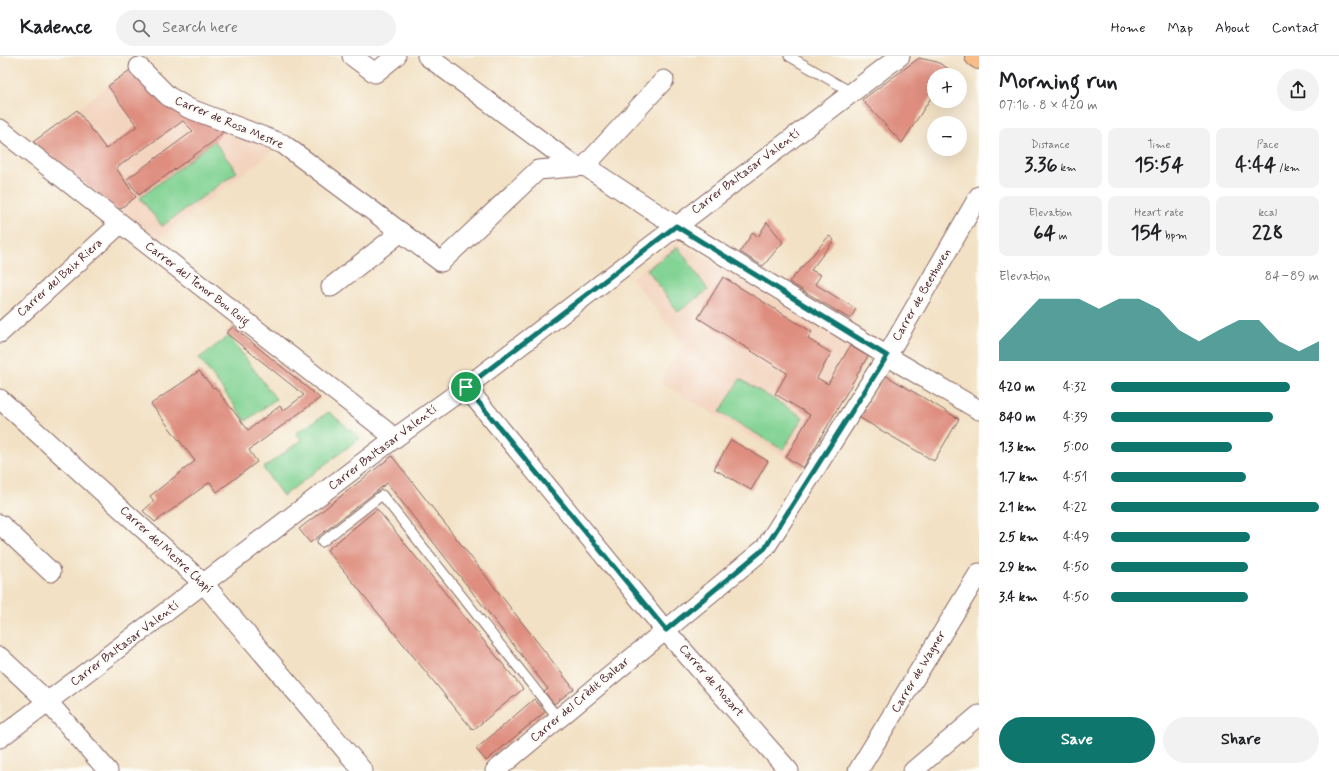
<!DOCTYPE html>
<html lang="en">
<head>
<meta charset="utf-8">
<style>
  body { margin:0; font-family:Mynerve,sans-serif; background:#f2f2f2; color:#202124; height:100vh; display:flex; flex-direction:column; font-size:15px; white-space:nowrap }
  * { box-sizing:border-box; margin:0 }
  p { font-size:13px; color:#757577 }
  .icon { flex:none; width:22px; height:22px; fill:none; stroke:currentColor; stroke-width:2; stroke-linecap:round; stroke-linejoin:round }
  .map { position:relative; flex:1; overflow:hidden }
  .side { display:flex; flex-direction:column; background:#fff; width:360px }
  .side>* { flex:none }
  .buttons { position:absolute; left:927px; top:12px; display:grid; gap:8px }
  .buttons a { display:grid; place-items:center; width:40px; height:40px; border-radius:50%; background:#fff; box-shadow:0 4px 16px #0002; font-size:20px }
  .pin { position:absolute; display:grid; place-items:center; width:34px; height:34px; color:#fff; margin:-17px; border:2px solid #fff; border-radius:50%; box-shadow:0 1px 4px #0007 }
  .round { display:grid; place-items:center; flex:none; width:42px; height:42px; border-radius:21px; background:#f2f2f2 }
  .headline { display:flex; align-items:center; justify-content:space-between; height:68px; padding:0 20px }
  h1 { font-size:22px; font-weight:700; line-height:30px }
  .stats { display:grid; grid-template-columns:repeat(3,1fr); gap:6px; height:68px; padding:4px 20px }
  .stats div { display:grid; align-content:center; border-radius:8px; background:#f2f2f2; text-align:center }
  .stats b { font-size:20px; font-weight:700 }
  .stats small { font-size:11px; font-weight:400 }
  .stats p { font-size:11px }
  .chart { height:112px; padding:8px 20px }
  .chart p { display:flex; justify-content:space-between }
  .chart svg { width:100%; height:72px; margin-top:4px; fill:#0f766e; opacity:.7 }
  .cta { display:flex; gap:8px; margin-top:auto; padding:8px 20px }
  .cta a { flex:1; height:46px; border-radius:24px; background:#0f766e; color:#fff; font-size:16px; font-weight:700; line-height:46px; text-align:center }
  .cta a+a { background:#f2f2f2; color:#202124 }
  ul { padding:0 20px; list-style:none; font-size:13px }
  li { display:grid; grid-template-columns:64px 48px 1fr; align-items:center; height:30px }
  li i { height:10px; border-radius:5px; background:#0f766e }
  header { display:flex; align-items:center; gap:24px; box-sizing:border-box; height:56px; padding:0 20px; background:#fff; border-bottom:1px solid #e0e0e0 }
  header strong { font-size:19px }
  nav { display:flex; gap:22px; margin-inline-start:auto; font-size:14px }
  .search { width:280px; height:36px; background:#f2f2f2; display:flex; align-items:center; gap:10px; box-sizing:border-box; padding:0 14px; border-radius:22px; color:#757577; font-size:15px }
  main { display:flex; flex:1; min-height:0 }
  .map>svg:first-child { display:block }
</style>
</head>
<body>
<header>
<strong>Kadence</strong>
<div class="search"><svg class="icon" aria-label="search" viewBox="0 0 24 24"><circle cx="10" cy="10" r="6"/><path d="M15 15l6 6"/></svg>Search here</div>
<nav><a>Home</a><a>Map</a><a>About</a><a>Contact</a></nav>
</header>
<main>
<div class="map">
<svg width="979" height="715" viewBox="0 0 979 715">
  <rect width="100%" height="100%" fill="#fdfcf7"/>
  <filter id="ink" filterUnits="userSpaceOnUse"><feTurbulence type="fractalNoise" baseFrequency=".025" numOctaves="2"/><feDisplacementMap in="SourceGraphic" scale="8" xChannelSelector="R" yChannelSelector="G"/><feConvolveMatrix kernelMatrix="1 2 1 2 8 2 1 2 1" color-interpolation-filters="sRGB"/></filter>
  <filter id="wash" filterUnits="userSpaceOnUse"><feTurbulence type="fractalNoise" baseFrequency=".012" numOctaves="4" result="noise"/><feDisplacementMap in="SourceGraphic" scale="16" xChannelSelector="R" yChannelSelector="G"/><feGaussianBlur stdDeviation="0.9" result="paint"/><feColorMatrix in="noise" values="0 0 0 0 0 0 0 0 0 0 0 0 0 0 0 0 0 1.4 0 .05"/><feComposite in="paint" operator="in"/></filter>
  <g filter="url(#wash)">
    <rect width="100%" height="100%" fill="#f2e1c4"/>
    <g fill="#f3d4bf">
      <path d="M 134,11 L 170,47 L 278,91 L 157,184 L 33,86 Z"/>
      <path d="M 676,185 L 868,300 L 803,412 L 660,326 L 683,289 L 632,222 Z"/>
    </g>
    <g fill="#83d394" stroke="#667960">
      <path d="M 214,85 L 237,116 L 162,170 L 140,142 Z"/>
      <path d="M 678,191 L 708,234 L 678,256 L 647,213 Z"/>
      <path d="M 229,280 L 276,343 L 246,365 L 199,302 Z"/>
      <path d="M 740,323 L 803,361 L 783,394 L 720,356 Z"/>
      <path d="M 329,356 L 360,382 L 283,440 L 263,412 L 302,384 L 296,377 Z"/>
    </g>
    <g id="blocks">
      <g fill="#de8d7e">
        <path d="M 919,2 L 937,6 L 949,13 L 945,19 L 934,19 L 934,37 L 902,87 L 862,44 Z"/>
        <path d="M 134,11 L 224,75 L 214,85 L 139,139 L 127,123 L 193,75 L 183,65 L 116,112 L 136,141 L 118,154 L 33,86 L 77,54 L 106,93 L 137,70 L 108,30 Z"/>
        <path d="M 767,166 L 783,186 L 763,210 L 740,196 L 753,176 L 758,181 Z"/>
        <path d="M 829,180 L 834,184 L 811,214 L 821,219 L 815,228 L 856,253 L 850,263 L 789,226 Z"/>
        <path d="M 723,221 L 812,276 L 808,283 L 831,297 L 817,322 L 828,328 L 850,290 L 868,300 L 803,412 L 786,401 L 810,359 L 775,338 L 787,317 L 698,262 Z"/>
        <path d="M 233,271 L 320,342 L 249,394 L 257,406 L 217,436 L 210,426 L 155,466 L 143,455 L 154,445 L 150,440 L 195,405 L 151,348 L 199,315 L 213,332 L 215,331 L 248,374 L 280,350 L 283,355 L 304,339 L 226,277 Z"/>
        <path d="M 885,319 L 959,363 L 934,405 L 860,362 Z"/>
        <path d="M 731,384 L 768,405 L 751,434 L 714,413 Z"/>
        <path d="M 392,400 L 574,633 L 554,648 L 544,636 L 548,633 L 387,427 L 310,487 L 299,473 Z"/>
        <path d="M 377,453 L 523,633 L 473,674 L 327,494 Z"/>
        <path d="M 534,643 L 545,656 L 486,705 L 476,693 Z"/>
      </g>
    </g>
  </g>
  <g filter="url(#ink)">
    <use href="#blocks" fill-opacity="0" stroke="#856361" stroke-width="1"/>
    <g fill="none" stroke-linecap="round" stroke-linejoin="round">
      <defs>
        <g id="service">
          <path d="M 789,0 L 851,36"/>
          <path d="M 322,486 L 382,439 L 558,662"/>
        </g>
        <g id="minor">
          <path d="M 352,0 L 375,17 L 396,0"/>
          <path d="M 427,0 L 575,110"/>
          <path d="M 139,11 L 168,40 L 188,52 L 283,88 L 441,206 L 538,114 L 585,110 L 676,170 L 887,300 L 979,354"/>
          <path d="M 0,73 L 395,382"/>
          <path d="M 585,110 L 664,24"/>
          <path d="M 331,231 L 401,176"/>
          <path d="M 0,277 L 120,168"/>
          <path d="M 466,331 L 665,574 L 789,715"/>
          <path d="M 0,343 L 204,528 L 363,715"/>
          <path d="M 0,468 L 51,516"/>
          <path d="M 0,601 L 48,646 L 108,715"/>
          <path d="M 0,682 L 395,382 L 466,331 L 900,0"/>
          <path d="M 495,715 L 765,492 L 887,300 L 979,140"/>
          <path d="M 858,715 L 979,517"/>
          <path d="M 913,715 L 979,659"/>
        </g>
        <path id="primary" d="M 976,0 L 979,2"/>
      </defs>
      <use href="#service" stroke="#856361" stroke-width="11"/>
      <use href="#minor" stroke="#856361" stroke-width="21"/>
      <use href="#primary" stroke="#856361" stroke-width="24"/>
      <use href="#service" stroke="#fff" stroke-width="9"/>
      <use href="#minor" stroke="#fff" stroke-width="19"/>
      <use href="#primary" stroke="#f8bd89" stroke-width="22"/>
    </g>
  </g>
  <g fill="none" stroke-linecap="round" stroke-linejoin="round" filter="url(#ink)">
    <defs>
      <path id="route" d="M 676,170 L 887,300 L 765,492 L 666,574 L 466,331 Z"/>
    </defs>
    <use href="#route" stroke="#fff" stroke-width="8"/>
    <use href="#route" stroke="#0f766e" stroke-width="5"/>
  </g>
  <g text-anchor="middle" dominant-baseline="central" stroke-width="4" stroke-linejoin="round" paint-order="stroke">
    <g font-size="12" fill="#4a1f2b" stroke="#fdfcf7">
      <text transform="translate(229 67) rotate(23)">Carrer de Rosa Mestre</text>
      <text transform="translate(746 116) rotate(-37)">Carrer Baltasar Valentí</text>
      <text transform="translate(60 222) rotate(-42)">Carrer del Baix Riera</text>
      <text transform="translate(197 228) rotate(38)">Carrer del Tenor Bou Roig</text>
      <text transform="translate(922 239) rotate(-60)">Carrer de Beethoven</text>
      <text transform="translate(383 392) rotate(-37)">Carrer Baltasar Valentí</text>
      <text transform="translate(166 494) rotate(43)">Carrer del Mestre Chapí</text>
      <text transform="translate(125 588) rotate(-37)">Carrer Baltasar Valentí</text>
      <text transform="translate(919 616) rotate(-59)">Carrer de Wagner</text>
      <text transform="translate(711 625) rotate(49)">Carrer de Mozart</text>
      <text transform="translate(580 644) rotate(-40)">Carrer del Crèdit Balear</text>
    </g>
  </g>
</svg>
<div class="buttons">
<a>+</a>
<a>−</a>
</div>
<div class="pin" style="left:466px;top:331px;background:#1e9e55"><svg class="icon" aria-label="arrive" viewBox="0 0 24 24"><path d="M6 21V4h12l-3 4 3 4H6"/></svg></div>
</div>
<section class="side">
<div class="headline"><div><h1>Morning run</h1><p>07:16 · 8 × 420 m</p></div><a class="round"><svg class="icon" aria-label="share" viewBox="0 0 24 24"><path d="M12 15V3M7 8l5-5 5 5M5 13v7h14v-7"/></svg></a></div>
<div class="stats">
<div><p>Distance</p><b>3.36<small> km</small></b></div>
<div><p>Time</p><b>15:54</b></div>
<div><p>Pace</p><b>4:44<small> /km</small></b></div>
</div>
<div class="stats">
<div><p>Elevation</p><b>64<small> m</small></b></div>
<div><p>Heart rate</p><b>154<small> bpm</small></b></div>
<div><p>kcal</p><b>228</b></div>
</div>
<div class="chart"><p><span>Elevation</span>84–89 m</p>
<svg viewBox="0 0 160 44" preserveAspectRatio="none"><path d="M0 44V32L10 19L20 6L30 6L40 6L50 12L60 6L70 6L80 12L90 25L100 32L110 25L120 19L130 19L140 32L150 38L160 32V44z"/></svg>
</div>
<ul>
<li><b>420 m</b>4:32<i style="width:86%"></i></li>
<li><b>840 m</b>4:39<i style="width:78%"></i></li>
<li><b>1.3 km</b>5:00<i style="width:58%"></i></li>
<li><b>1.7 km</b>4:51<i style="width:65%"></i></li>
<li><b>2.1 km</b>4:22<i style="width:100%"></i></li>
<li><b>2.5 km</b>4:49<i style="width:67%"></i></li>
<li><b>2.9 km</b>4:50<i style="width:66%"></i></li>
<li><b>3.4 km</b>4:50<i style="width:66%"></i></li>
</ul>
<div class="cta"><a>Save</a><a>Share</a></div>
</section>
</main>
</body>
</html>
